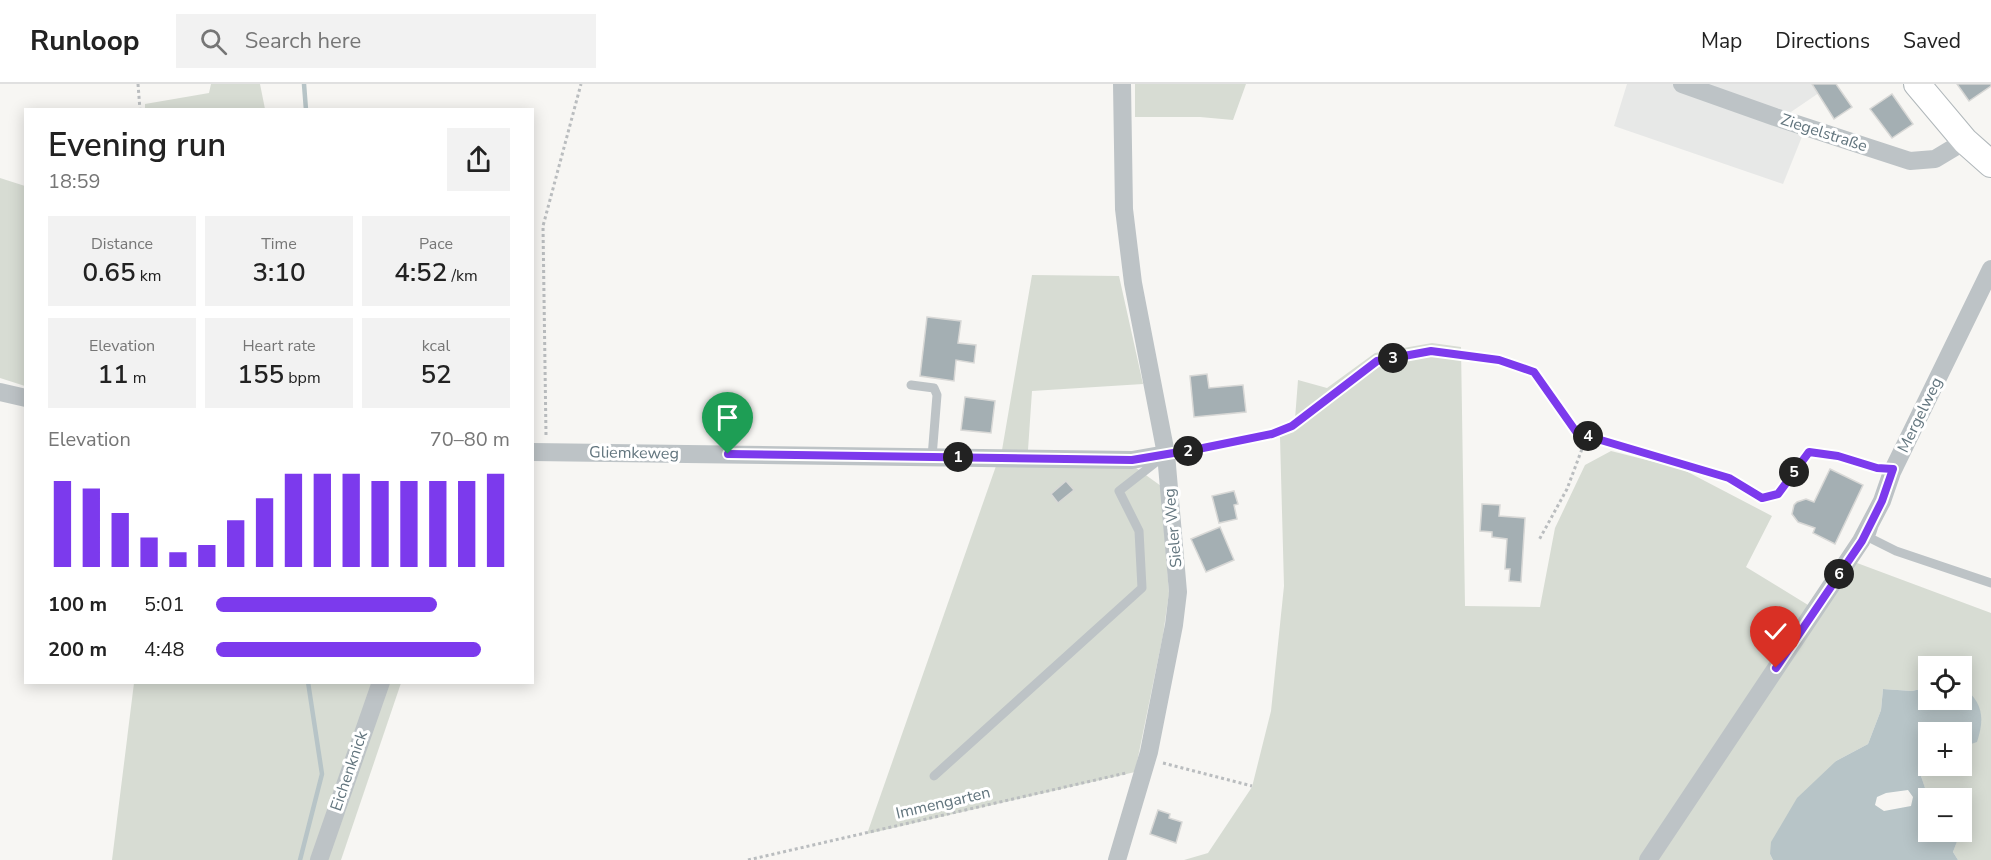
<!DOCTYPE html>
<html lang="en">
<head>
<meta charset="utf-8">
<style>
  body { margin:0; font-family:"Nunito Sans",sans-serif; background:#f2f2f2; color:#222; height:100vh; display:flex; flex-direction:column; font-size:22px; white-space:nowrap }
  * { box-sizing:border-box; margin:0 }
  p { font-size:20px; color:#767676 }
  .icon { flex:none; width:33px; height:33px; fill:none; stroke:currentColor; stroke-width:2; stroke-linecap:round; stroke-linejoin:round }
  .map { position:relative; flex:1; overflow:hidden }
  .side { position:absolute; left:24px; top:24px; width:510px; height:576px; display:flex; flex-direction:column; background:#fff; border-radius:0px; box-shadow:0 3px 15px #0003 }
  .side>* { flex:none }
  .buttons { position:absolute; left:1918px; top:572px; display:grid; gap:12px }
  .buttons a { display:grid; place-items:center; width:54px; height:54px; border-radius:0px; background:#fff; box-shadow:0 3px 15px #0003; font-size:30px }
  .pin { position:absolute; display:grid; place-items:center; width:51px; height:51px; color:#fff; margin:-62px -26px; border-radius:50% 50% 50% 0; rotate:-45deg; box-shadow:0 0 6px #0007 }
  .pin .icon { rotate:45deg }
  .km { position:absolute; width:30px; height:30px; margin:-15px; border-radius:50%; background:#222; color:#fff; font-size:16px; line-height:30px; text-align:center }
  .round { display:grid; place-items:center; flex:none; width:63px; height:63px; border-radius:0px; background:#f2f2f2 }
  .overview { display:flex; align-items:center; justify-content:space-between; height:102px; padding:0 24px }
  h1 { font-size:33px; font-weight:600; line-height:45px }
  .metrics { display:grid; grid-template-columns:repeat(3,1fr); gap:9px; height:102px; padding:6px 24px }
  .metrics div { display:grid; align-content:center; border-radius:0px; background:#f2f2f2; text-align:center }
  .metrics b { font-size:26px; font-weight:600 }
  .metrics small { font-size:16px; font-weight:400 }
  .metrics p { font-size:16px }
  .chart { height:168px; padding:12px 24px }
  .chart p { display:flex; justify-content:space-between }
  .chart svg { width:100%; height:108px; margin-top:6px; stroke:#7c3aed; stroke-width:6 }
  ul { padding:0 24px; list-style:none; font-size:20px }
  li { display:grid; grid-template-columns:96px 72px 1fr; align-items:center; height:45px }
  li i { height:15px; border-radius:8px; background:#7c3aed }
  header { display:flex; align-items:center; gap:36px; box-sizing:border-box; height:84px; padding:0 30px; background:#fff; border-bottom:2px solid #e0e0e0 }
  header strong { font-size:28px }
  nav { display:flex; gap:33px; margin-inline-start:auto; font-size:21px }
  .search { width:420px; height:54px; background:#f2f2f2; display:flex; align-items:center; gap:15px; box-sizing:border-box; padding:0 21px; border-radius:0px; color:#767676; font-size:22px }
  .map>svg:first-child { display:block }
</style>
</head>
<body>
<header>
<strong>Runloop</strong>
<div class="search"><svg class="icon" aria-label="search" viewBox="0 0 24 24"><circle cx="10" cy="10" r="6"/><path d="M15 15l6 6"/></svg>Search here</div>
<nav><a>Map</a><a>Directions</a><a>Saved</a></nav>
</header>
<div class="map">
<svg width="1991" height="776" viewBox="0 0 1991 776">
  <rect width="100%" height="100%" fill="#f7f6f3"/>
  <path fill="#e7e8e7" d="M 1627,0 L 1832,0 L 1788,30 L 1803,50 L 1783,100 L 1614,42 Z"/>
  <g fill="#d7dcd3">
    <path d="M 211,0 L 260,0 L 265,25 L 145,25 L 145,20 L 209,9 Z"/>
    <path d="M 1135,0 L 1246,0 L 1233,36 L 1200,33 L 1135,33 Z"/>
    <path d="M 0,94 L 25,102 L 25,302 L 0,294 Z"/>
    <path d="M 1032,191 L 1119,192 L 1143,300 L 1032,307 L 1028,366 L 1002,366 Z"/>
    <path d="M 1432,259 L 1461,263 L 1465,522 L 1540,523 L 1555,444 L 1585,381 L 1611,367 L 1682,385 L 1772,432 L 1746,483 L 1808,521 L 1841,473 L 1991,529 L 1991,776 L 1958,776 L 1953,768 L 1970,721 L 1963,711 L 1926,708 L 1920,689 L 1929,669 L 1929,681 L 1962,681 L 1962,663 L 1964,663 L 1972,609 L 1962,602 L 1962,582 L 1929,582 L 1929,603 L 1912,607 L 1883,605 L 1881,626 L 1868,660 L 1836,677 L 1770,770 L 1773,776 L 1184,776 L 1208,769 L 1252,703 L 1271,627 L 1284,502 L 1280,353 L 1294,348 L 1298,296 L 1327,304 L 1375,269 Z"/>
    <path d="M 1132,381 L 1161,402 L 1169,509 L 1163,551 L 1135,688 L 867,750 L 996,382 Z"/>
    <path d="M 134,599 L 401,599 L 341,776 L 112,776 Z"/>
  </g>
  <path fill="#b7c4c7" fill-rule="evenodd" d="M 1962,602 C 1983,618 1985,634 1977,658 L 1962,663 L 1962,648 L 1929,648 L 1929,669 L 1920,689 L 1926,707 L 1964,711 L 1970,722 L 1962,744 L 1962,714 L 1929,714 L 1929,747 L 1961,747 L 1953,768 L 1958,776 L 1773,776 L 1770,770 L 1771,758 L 1797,714 L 1836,677 L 1868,660 L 1881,626 L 1883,605 L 1912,607 L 1929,603 L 1929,615 L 1962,615 ZM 1908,706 L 1913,713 L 1911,722 L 1884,727 L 1875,721 L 1877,713 L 1886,709 Z"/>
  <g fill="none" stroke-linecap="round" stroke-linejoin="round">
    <g stroke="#b7c4c7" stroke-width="4.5">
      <path d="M 304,0 L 306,26"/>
      <path d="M 300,776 L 322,690 L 308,598"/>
    </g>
  </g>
  <g fill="#a4afb3" stroke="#d8d8d6" stroke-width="1.5">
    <path d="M 1812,0 L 1836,0 L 1852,23 L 1834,35 Z"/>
    <path d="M 1957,0 L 1991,0 L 1991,2 L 1969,17 Z"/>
    <path d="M 1892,10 L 1913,40 L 1892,54 L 1870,25 Z"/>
    <path d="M 927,233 L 961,237 L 958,259 L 976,261 L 974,279 L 956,276 L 954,297 L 920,292 Z"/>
    <path d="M 1207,290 L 1209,304 L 1243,301 L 1246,328 L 1194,333 L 1190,292 Z"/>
    <path d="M 965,313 L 995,317 L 991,349 L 961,346 Z"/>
    <path d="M 1830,385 L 1863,401 L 1835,460 L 1813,449 L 1815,444 L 1798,438 L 1792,430 L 1794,421 L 1797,418 L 1806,415 L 1814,418 Z"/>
    <path d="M 1066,397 L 1074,406 L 1058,419 L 1051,410 Z"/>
    <path d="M 1234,407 L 1238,420 L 1234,421 L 1237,435 L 1219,439 L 1212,412 Z"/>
    <path d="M 1482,420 L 1500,421 L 1499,432 L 1525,434 L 1521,498 L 1509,497 L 1510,485 L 1505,485 L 1507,455 L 1492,453 L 1492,448 L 1480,447 Z"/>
    <path d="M 1220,443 L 1234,476 L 1206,488 L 1191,455 Z"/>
    <path d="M 1158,726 L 1170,730 L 1169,734 L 1182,738 L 1176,759 L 1150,750 Z"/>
  </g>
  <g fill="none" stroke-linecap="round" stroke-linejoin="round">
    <defs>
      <path id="secondary" d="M 1917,0 L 1965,57 L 1991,80"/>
    </defs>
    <use href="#secondary" stroke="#b0b7ba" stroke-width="28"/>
    <g stroke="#babdbf" stroke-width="3" stroke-dasharray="3 3" stroke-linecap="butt">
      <path d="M 138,0 L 140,26"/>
      <path d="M 1577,349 L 1729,394 L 1762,414 L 1778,410 L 1809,368 L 1838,372 L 1877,384"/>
      <path d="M 546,351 L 543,142 L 581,0"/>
      <path d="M 1181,368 L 1272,350 L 1292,342 L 1377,277 L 1431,267 L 1499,276 L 1534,288 L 1576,345 L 1582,365 L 1567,405 L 1539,456"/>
      <path d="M 1163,679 L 1252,702"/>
      <path d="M 748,776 L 1126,689"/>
    </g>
    <g stroke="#bdc3c6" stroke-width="9">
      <path d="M 911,301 L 934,304 L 937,311 L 932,373"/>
      <path d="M 1873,445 L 1870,454 L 1896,467 L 1991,499"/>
      <path d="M 934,692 L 1142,504 L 1139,447 L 1119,407 L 1160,375"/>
    </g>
    <g stroke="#bdc3c6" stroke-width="18">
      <path d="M 1682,0 L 1775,33 L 1910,77 L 1935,75 L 1965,57"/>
      <path d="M 0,308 L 26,314"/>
      <path d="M 532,368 L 1132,376 L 1166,370"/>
      <path d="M 319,776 L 381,598"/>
      <path d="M 1117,776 L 1149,668 L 1174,541 L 1178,508 L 1166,370 L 1133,199 L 1124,125 L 1122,0"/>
      <path d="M 1648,776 L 1861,457 L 1882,417 L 1892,388 L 1991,185"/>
    </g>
    <use href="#secondary" stroke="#fff" stroke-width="26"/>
  </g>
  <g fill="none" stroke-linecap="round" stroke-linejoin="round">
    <defs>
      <path id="route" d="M 728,370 L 1132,376 L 1203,364 L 1272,350 L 1292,342 L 1377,277 L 1431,267 L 1499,276 L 1534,288 L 1577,349 L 1729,394 L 1762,414 L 1778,410 L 1809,368 L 1838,372 L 1877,384 L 1893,385 L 1882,417 L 1862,457 L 1776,584"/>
    </defs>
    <use href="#route" stroke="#fff" stroke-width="12"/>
    <use href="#route" stroke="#7c3aed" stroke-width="8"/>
  </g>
  <g text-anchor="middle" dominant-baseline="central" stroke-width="6" stroke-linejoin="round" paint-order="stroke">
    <g font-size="16" fill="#62757e" stroke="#fff">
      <text transform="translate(1824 49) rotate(18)">Ziegelstraße</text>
      <text transform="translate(1920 331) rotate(-64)">Mergelweg</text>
      <text transform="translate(634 369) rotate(1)">Gliemkeweg</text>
      <text transform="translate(1173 444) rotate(-95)">Sieler Weg</text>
      <text transform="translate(349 687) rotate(-71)">Eichenknick</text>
      <text transform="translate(943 719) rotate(-13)">Immengarten</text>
    </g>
  </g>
</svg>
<div class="buttons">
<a><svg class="icon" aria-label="locate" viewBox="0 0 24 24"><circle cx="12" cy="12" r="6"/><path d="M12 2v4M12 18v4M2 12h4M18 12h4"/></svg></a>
<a>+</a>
<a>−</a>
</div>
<div class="pin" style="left:728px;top:370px;background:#1e9e55"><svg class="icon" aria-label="arrive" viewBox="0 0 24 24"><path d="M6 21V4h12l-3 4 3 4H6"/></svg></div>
<div class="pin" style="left:1776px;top:584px;background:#d93025"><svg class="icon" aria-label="check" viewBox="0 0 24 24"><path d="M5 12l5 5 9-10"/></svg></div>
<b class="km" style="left:958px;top:373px">1</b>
<b class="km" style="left:1188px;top:367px">2</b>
<b class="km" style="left:1393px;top:274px">3</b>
<b class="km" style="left:1588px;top:352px">4</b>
<b class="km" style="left:1794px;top:388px">5</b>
<b class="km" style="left:1839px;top:490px">6</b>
<section class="side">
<div class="overview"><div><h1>Evening run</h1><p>18:59</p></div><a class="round"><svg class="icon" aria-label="share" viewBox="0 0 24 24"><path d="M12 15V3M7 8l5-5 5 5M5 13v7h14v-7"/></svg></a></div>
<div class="metrics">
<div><p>Distance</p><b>0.65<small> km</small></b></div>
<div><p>Time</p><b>3:10</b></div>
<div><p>Pace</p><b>4:52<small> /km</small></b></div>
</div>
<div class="metrics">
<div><p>Elevation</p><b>11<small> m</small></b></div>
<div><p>Heart rate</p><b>155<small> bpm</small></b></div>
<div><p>kcal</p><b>52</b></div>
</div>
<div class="chart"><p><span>Elevation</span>70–80 m</p>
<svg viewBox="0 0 160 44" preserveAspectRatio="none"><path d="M5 44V9M15 44V12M25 44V22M35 44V32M45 44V38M55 44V35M65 44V25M75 44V16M85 44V6M95 44V6M105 44V6M115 44V9M125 44V9M135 44V9M145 44V9M155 44V6"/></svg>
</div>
<ul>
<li><b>100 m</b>5:01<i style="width:75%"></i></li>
<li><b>200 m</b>4:48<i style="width:90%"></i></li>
</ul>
</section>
</div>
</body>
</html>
